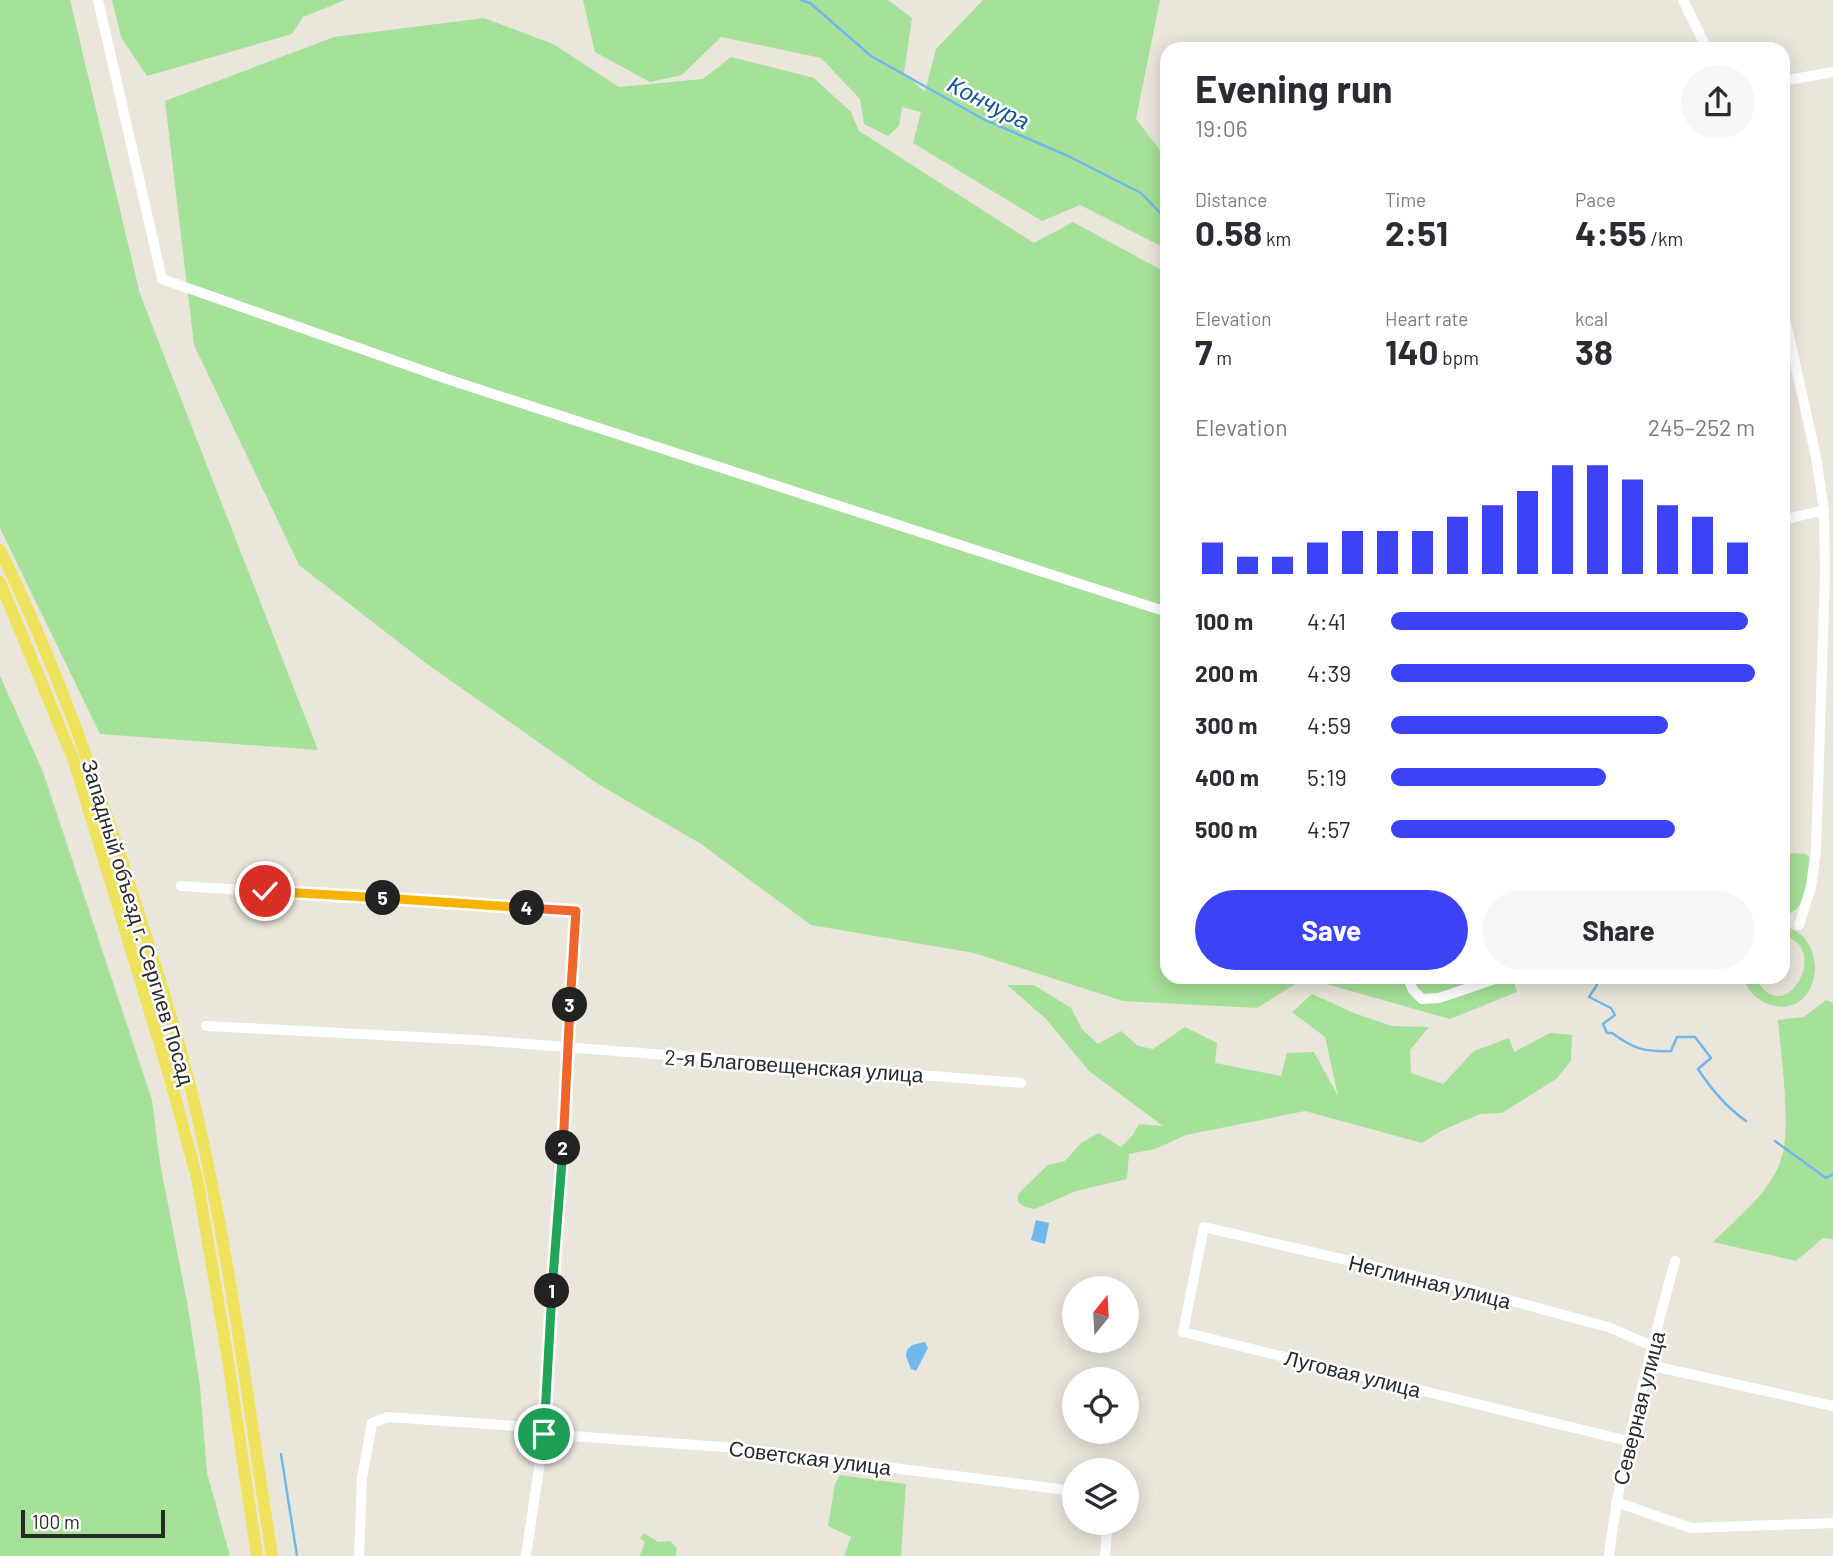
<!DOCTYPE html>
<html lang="en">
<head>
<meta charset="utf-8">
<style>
  body { margin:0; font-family:Barlow,sans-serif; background:#f7f7f7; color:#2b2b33; height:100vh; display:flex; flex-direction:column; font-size:26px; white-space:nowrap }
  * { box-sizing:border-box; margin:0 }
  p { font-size:23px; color:#7c7c81 }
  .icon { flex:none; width:38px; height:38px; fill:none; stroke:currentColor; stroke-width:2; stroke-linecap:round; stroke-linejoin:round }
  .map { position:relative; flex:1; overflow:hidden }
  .details { position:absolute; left:1160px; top:42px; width:630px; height:942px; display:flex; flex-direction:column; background:#fff; border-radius:21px; box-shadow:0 4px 18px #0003 }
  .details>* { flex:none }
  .needle { width:46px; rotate:18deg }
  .fabs { position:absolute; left:1062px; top:1276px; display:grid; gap:14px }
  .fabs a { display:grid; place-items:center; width:77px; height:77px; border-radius:50%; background:#fff; box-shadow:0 4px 18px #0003; font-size:35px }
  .scale { position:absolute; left:21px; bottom:18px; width:144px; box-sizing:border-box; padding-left:7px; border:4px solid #292929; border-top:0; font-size:19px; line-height:24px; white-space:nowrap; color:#292929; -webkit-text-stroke:5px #fff; paint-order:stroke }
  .pin { position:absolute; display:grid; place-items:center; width:60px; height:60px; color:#fff; margin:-30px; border:4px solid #fff; border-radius:50%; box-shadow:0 2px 7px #0007 }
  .km { position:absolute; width:35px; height:35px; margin:-18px; border-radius:50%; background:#222; color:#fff; font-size:19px; line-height:35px; text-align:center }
  .round { display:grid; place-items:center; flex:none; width:74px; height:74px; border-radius:37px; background:#f7f7f7 }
  .head { display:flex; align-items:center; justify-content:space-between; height:119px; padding:0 35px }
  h1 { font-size:38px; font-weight:700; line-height:52px }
  .metrics { display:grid; grid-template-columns:repeat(3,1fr); gap:10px; height:119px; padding:7px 35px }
  .metrics div { display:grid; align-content:center }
  .metrics b { font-size:35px; font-weight:700 }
  .metrics small { font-size:19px; font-weight:400 }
  .metrics p { font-size:19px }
  .chart { height:196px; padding:14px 35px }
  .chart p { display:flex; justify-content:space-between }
  .chart svg { width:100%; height:126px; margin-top:7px; stroke:#3c42f6; stroke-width:6 }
  .button { display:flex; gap:14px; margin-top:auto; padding:14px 35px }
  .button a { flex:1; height:80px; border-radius:42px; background:#3c42f6; color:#fff; font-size:28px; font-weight:700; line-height:80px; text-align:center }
  .button a+a { background:#f7f7f7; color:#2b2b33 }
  ul { padding:0 35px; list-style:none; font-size:23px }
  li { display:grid; grid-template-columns:112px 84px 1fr; align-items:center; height:52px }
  li i { height:18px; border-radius:9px; background:#3c42f6 }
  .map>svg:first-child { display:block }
</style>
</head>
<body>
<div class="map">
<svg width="1833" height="1556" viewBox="0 0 1833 1556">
  <rect width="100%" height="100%" fill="#ebe6db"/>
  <g fill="#a5e198">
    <path d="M 0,0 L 70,0 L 140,294 L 318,750 L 100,734 L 0,528 Z"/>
    <path d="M 112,0 L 345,0 L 303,17 L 292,34 L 147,76 L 121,37 Z"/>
    <path d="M 583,0 L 888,0 L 912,18 L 904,73 L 925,92 L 936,49 L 983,0 L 1160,0 L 1136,119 L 1167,159 L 1167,249 L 1080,205 L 1042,221 L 913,143 L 921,112 L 902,107 L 899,126 L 888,136 L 864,124 L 860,99 L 821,58 L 721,37 L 682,75 L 650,82 L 595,52 Z"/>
    <path d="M 484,18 L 553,44 L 619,87 L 703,79 L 731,57 L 814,78 L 851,112 L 859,131 L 1034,243 L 1073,222 L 1167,273 L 1167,976 L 1512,976 L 1517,992 L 1450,1019 L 1305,978 L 1257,1008 L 1123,1001 L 974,953 L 811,925 L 701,844 L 598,784 L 427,664 L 299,565 L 194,345 L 165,101 L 334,37 Z"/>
    <path d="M 0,676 L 43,772 L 152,1100 L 160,1163 L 188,1307 L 200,1386 L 207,1473 L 230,1556 L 0,1556 Z"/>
    <path d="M 1789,853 L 1806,854 L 1810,858 C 1806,878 1808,913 1783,915 L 1783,855 Z"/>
    <path d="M 1783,926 C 1833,936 1821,1023 1768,1004 C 1755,999 1747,989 1743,977 L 1755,977 C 1784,1034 1833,946 1783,936 Z"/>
    <path d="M 1034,985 L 1071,1008 L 1082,1029 L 1098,1044 L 1121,1031 L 1138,1046 L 1153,1049 L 1185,1027 L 1217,1043 L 1215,1063 L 1281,1076 L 1287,1053 L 1314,1052 L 1338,1096 L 1325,1037 L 1292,1012 L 1312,994 L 1354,1013 L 1391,1026 L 1429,1027 L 1410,1050 L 1411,1073 L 1443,1084 L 1474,1051 L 1509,1038 L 1514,1052 L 1550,1033 L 1572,1035 L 1571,1061 L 1556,1079 L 1502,1113 L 1480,1114 L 1441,1131 L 1422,1143 L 1305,1111 L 1186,1135 L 1155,1149 L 1129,1154 L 1127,1179 L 1076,1191 L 1035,1209 L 1025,1207 L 1018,1202 L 1018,1194 L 1048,1165 L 1065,1161 L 1081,1143 L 1099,1133 L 1121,1147 L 1132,1136 L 1139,1124 L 1163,1126 L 1089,1071 L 1046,1019 L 1007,985 Z"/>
    <path d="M 1826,1000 L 1833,1003 L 1833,1239 L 1823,1238 L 1796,1261 L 1713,1242 C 1737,1218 1770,1193 1781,1160 C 1792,1127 1781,1057 1778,1020 L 1804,1017 Z"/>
    <path d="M 840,1475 L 906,1484 L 901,1556 L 844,1556 L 851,1537 L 828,1526 L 835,1484 Z"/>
    <path d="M 644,1533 L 658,1542 L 670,1541 L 677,1548 L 676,1556 L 640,1556 L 645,1542 L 640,1538 Z"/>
  </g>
  <g fill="#6fb7ec">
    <path d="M 1036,1220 L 1049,1223 L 1045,1244 L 1031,1240 Z"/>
    <path d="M 925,1342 L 928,1348 L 916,1371 L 911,1369 L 906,1356 L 907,1350 L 912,1345 Z"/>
  </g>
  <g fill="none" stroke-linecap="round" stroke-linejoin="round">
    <g stroke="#6fb7ec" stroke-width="2.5">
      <path d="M 801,0 L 810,3 L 871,56 L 983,119 L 1068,156 L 1141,193 L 1167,220"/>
      <path d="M 1592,976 L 1597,985 L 1589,997 L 1611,1008 L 1615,1015 L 1603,1024 L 1607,1033 L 1612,1033 C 1634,1049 1644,1052 1671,1051 L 1677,1037 L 1695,1037 L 1711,1058 L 1698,1069 C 1711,1089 1726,1107 1746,1121"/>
      <path d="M 1775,1141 L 1826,1178 L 1833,1174"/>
      <path d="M 281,1454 L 297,1556"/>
    </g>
    <g stroke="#fff" stroke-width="10">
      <path d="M 98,0 L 162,279 L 447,379 L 1167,612"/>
      <path d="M 1683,0 L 1707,49"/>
      <path d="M 1783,81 L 1833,72"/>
      <path d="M 1783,309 L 1816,457 L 1824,510 L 1825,574 L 1816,850 L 1811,887 L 1799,925"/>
      <path d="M 1783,520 L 1824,510"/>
      <path d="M 181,886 L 576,911 L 558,1230 L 549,1332 L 544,1434 L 526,1556"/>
      <path d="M 1407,976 L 1413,990 L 1422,999 L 1439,998 L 1504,976"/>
      <path d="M 206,1026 L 476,1040 L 1021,1083"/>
      <path d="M 1649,1365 L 1833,1406"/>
      <path d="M 544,1434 L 737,1448 L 1074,1491"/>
      <path d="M 1628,1441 L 1183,1332 L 1204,1227 L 1449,1284 L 1608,1327 L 1652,1346"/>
      <path d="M 1616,1502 L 1691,1528 L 1833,1523"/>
      <path d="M 359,1556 L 362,1478 L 372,1423 L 388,1417 L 544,1428"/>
      <path d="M 1105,1556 L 1108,1522"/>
      <path d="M 1609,1556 C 1621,1456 1649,1359 1675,1261"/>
    </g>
    <g stroke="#eee25d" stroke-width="12">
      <path d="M 0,550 C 51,653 89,761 125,870 C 149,946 174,1020 193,1098 C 229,1248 248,1403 272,1556"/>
      <path d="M 0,582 L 74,761 L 169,1075 L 197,1178 L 227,1354 L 257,1556"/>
    </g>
  </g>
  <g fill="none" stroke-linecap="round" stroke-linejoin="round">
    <defs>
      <path id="split-1" d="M 544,1434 L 552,1291"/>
      <path id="split-2" d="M 552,1291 L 563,1148"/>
      <path id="split-3" d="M 563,1148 L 570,1005"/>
      <path id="split-4" d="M 527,908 L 576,911 L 570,1005"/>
      <path id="split-5" d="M 383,898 L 527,908"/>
      <path id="split-6" d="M 265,891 L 383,898"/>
    </defs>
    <use href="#split-1" stroke="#fff" stroke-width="14"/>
    <use href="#split-2" stroke="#fff" stroke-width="14"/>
    <use href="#split-3" stroke="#fff" stroke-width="14"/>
    <use href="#split-4" stroke="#fff" stroke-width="14"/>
    <use href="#split-5" stroke="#fff" stroke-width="14"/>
    <use href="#split-6" stroke="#fff" stroke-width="14"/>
    <use href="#split-1" stroke="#22a559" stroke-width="9"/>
    <use href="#split-2" stroke="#22a559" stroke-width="9"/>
    <use href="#split-3" stroke="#f0652b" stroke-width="9"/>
    <use href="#split-4" stroke="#f0652b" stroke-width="9"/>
    <use href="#split-5" stroke="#f5b400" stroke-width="9"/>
    <use href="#split-6" stroke="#f5b400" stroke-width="9"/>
  </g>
  <g text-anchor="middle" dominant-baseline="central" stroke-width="5" stroke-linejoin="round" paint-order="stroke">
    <g font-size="21" fill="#292929" stroke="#fff">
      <text transform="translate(139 922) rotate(73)">Западный объезд г. Сергиев Посад</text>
      <text transform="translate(794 1065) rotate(4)">2-я Благовещенская улица</text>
      <text transform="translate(1430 1281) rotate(14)">Неглинная улица</text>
      <text transform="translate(1353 1373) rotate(14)">Луговая улица</text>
      <text transform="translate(1638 1408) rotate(-76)">Северная улица</text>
      <text transform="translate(810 1457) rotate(7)">Советская улица</text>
    </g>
    <g font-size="23" font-style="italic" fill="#105396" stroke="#fff">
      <text transform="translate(989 102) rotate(27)">Кончура</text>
    </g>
  </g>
</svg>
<div class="fabs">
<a><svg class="needle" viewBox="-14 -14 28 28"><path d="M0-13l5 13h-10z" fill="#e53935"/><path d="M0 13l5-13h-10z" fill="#7c7c81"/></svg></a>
<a><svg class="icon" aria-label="locate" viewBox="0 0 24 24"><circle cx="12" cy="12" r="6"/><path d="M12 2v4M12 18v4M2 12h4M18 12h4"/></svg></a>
<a><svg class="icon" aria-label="layers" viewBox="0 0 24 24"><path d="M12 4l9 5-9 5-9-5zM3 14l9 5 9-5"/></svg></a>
</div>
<div class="scale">100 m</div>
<div class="pin" style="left:544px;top:1434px;background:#1e9e55"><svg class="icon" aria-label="arrive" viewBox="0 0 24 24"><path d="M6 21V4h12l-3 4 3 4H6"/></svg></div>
<div class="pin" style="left:265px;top:891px;background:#d93025"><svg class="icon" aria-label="check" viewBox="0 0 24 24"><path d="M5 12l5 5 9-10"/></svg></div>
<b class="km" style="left:552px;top:1291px">1</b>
<b class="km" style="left:563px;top:1148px">2</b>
<b class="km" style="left:570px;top:1005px">3</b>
<b class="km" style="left:527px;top:908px">4</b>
<b class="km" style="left:383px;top:898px">5</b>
<section class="details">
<div class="head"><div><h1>Evening run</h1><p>19:06</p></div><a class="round"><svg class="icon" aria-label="share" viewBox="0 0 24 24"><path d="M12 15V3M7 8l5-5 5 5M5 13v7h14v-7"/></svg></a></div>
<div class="metrics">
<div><p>Distance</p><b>0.58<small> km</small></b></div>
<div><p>Time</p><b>2:51</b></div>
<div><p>Pace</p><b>4:55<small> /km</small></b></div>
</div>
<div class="metrics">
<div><p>Elevation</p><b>7<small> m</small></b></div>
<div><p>Heart rate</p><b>140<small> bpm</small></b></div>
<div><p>kcal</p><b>38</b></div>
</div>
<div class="chart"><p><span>Elevation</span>245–252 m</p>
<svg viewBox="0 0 160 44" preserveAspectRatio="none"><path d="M5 44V33M15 44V38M25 44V38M35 44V33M45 44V29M55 44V29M65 44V29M75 44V24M85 44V20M95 44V15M105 44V6M115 44V6M125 44V11M135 44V20M145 44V24M155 44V33"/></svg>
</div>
<ul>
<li><b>100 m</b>4:41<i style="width:98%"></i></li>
<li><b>200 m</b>4:39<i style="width:100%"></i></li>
<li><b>300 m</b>4:59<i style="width:76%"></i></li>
<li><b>400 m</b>5:19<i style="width:59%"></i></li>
<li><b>500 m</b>4:57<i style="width:78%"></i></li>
</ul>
<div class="button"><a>Save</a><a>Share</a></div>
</section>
</div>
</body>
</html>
